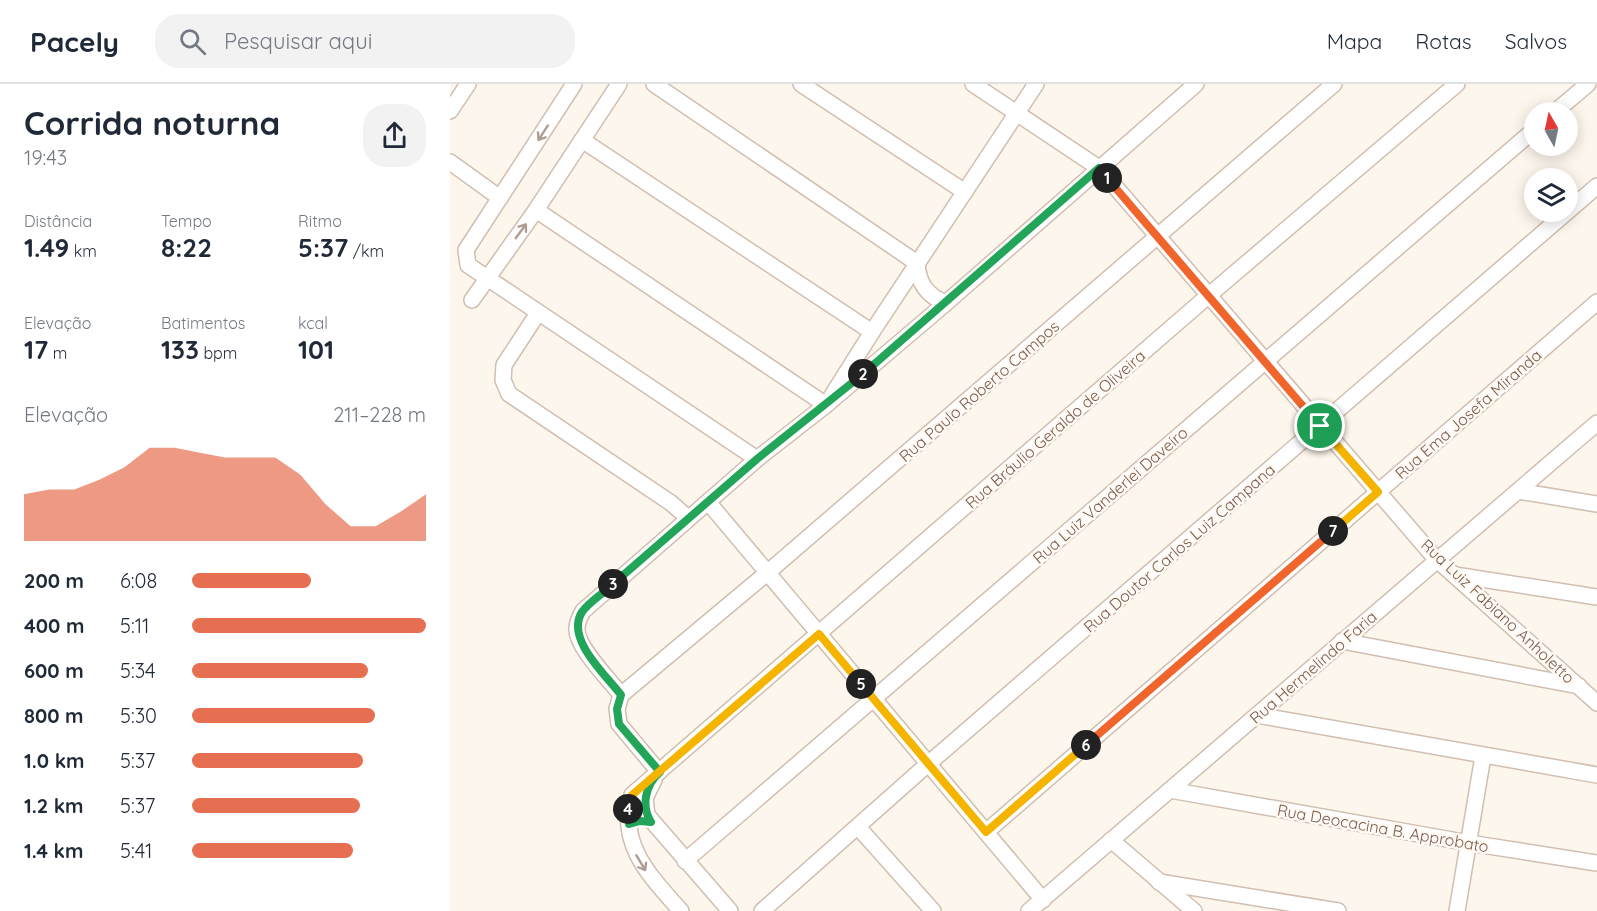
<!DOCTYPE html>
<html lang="pt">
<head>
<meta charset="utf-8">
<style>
  body { margin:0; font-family:Quicksand,sans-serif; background:#f2f2f3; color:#1f2937; height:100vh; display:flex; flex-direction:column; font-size:22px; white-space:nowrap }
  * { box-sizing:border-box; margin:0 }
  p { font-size:20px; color:#747a83 }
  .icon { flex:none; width:33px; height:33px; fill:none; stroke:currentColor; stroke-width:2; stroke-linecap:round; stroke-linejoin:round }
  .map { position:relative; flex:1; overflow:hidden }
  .drawer { display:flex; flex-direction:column; background:#fff; width:450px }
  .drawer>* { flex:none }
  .needle { width:39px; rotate:351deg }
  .fabs { position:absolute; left:1074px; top:18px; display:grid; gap:12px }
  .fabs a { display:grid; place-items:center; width:54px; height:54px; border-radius:50%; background:#fff; box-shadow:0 3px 15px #0003; font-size:30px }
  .pin { position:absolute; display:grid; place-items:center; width:51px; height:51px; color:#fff; margin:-26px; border:3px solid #fff; border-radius:50%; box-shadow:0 2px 6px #0007 }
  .km { position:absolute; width:30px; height:30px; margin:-15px; border-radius:50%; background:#222; color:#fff; font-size:16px; line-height:30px; text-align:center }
  .round { display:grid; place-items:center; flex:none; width:63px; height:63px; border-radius:24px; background:#f2f2f3 }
  .head { display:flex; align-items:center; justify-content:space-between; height:102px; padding:0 24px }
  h1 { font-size:33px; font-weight:700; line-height:45px }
  .figures { display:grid; grid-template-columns:repeat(3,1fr); gap:9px; height:102px; padding:6px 24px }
  .figures div { display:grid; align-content:center }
  .figures b { font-size:26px; font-weight:700 }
  .figures small { font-size:16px; font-weight:400 }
  .figures p { font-size:16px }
  .chart { height:168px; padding:12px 24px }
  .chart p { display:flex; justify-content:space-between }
  .chart svg { width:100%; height:108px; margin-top:6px; fill:#e76f51; opacity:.7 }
  ul { padding:0 24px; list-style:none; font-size:20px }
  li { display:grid; grid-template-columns:96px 72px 1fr; align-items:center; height:45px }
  li i { height:15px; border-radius:8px; background:#e76f51 }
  header { display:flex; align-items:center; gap:36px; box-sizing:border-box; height:84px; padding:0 30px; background:#fff; border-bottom:2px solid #e0e1e3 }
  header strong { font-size:28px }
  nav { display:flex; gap:33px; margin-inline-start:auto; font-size:21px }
  .search { width:420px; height:54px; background:#f2f2f3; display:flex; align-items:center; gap:15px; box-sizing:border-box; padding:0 21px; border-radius:24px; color:#747a83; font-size:22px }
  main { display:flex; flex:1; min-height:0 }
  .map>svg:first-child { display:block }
</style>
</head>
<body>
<header>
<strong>Pacely</strong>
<div class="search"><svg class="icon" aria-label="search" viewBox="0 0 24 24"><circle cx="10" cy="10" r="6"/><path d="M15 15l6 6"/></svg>Pesquisar aqui</div>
<nav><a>Mapa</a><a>Rotas</a><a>Salvos</a></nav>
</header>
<main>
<section class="drawer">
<div class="head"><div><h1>Corrida noturna</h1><p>19:43</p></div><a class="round"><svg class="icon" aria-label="share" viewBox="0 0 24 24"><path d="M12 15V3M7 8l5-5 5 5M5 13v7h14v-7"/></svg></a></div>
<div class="figures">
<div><p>Distância</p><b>1.49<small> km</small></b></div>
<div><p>Tempo</p><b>8:22</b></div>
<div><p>Ritmo</p><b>5:37<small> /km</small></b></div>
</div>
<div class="figures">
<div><p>Elevação</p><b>17<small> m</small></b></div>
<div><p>Batimentos</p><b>133<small> bpm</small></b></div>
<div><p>kcal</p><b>101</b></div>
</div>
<div class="chart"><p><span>Elevação</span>211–228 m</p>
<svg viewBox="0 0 160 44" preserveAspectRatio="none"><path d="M0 44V25L10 23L20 23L30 19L40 14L50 6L60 6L70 8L80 10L90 10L100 10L110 17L120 29L130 38L140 38L150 32L160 25V44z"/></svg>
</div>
<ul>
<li><b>200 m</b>6:08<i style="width:51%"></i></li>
<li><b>400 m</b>5:11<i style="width:100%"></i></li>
<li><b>600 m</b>5:34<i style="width:75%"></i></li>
<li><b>800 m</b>5:30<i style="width:78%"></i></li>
<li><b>1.0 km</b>5:37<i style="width:73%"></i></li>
<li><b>1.2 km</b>5:37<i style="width:72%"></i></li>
<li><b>1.4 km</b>5:41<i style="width:69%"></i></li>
</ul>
</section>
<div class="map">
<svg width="1147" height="827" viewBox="0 0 1147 827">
  <rect width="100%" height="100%" fill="#fdf6ec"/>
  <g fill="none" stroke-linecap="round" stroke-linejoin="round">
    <defs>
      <g id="minor">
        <path d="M 124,0 L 16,166 L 18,181 L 307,375"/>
        <path d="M 204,0 L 467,179 C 468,199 477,212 496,219"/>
        <path d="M 351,0 L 515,108"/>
        <path d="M 523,0 L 649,84 L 986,475 L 1147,619"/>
        <path d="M 0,27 L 18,0"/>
        <path d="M 1105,28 L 1138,0"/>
        <path d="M 132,56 L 422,248"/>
        <path d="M 0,78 L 50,114"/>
        <path d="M 86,126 L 376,321 L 422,248 L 586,0"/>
        <path d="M 22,216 L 86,126 L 169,0"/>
        <path d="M 88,229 L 54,281 L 53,296 L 59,310 L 221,419 L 238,434"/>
        <path d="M 1068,407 L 1147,420"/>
        <path d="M 258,418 L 593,816"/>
        <path d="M 1005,491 L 1147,513"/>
        <path d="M 892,557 L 1129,602"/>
        <path d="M 171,611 L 317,489 L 884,0"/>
        <path d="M 807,631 L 1147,691"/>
        <path d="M 209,688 L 169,640 L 167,625 L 171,611 C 160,596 126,563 127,545 C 127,539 130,532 133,527 L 307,375 L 376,321 L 496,219 L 746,0"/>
        <path d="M 204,696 L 195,714 L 197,731 L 280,827"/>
        <path d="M 720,706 L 1019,759 L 1147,779"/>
        <path d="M 408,743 L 483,827"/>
        <path d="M 536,748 L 1147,218"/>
        <path d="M 661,756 L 744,827"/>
        <path d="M 235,777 L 1084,46"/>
        <path d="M 709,798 L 888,827"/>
        <path d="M 231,827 C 202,794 167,761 182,711 L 758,212 L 1007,0"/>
        <path d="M 312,827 L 478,680 L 1147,102"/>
        <path d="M 579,827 L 1147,339"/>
        <path d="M 1007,827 L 1033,672"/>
      </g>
    </defs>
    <use href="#minor" stroke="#d1beb0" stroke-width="18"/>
    <use href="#minor" stroke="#fff" stroke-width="15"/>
  </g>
  <defs><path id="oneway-shaft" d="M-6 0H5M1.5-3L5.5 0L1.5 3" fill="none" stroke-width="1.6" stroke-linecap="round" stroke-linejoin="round" transform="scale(1.5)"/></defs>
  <g stroke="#af9d94">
    <use href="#oneway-shaft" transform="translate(93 49) rotate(123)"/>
    <use href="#oneway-shaft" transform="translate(71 147) rotate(-54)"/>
    <use href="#oneway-shaft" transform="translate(191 779) rotate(59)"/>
  </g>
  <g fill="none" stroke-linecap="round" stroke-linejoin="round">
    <defs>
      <path id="split-1" d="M 657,94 L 870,342"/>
      <path id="split-2" d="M 413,290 L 649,84 L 657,94"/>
      <path id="split-3" d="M 163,500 L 307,375 L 413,290"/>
      <path id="split-4" d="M 163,500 C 154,509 139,518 132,528 C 115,555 156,591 171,611 L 167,625 L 169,640 L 210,688 C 195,701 191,722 201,738 L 190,737 L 179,740 L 178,725"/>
      <path id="split-5" d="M 178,725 L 182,711 L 369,550 L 411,600"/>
      <path id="split-6" d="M 411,600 L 536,748 L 636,661"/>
      <path id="split-7" d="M 636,661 L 883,447"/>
      <path id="split-8" d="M 870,342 L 928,408 L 883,447"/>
    </defs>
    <use href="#split-1" stroke="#fff" stroke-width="12"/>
    <use href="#split-2" stroke="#fff" stroke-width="12"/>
    <use href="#split-3" stroke="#fff" stroke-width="12"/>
    <use href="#split-4" stroke="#fff" stroke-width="12"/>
    <use href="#split-5" stroke="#fff" stroke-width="12"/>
    <use href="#split-6" stroke="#fff" stroke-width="12"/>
    <use href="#split-7" stroke="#fff" stroke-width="12"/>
    <use href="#split-8" stroke="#fff" stroke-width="12"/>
    <use href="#split-1" stroke="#f0652b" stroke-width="8"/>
    <use href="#split-2" stroke="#22a559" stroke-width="8"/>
    <use href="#split-3" stroke="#22a559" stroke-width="8"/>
    <use href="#split-4" stroke="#22a559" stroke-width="8"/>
    <use href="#split-5" stroke="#f5b400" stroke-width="8"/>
    <use href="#split-6" stroke="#f5b400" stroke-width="8"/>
    <use href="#split-7" stroke="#f0652b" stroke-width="8"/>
    <use href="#split-8" stroke="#f5b400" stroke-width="8"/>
  </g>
  <g text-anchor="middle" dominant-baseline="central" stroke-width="5" stroke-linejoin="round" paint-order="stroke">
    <g font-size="16" fill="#7a5c4d" stroke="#fffaf3">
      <text transform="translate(529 307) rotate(-41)">Rua Paulo Roberto Campos</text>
      <text transform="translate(1018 330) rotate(-41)">Rua Ema Josefa Miranda</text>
      <text transform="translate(605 345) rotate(-41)">Rua Bráulio Geraldo de Oliveira</text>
      <text transform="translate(660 411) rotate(-41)">Rua Luiz Vanderlei Daveiro</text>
      <text transform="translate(729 464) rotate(-41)">Rua Doutor Carlos Luiz Campana</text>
      <text transform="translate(1048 527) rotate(43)">Rua Luiz Fabiano Anholetto</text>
      <text transform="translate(863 583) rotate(-41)">Rua Hermelindo Faria</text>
      <text transform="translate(933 744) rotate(10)">Rua Deocacina B. Approbato</text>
    </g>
  </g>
</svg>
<div class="fabs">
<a><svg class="needle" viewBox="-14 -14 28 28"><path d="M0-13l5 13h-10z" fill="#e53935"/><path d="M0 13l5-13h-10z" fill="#747a83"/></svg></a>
<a><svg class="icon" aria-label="layers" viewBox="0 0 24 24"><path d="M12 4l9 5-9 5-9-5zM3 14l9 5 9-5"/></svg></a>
</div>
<div class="pin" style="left:870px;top:342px;background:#1e9e55"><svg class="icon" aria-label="arrive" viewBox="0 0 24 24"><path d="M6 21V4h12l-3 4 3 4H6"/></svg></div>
<b class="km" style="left:657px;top:94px">1</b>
<b class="km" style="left:413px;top:290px">2</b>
<b class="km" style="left:163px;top:500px">3</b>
<b class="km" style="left:178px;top:725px">4</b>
<b class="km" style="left:411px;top:600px">5</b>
<b class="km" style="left:636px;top:661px">6</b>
<b class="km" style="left:883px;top:447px">7</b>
</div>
</main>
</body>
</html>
